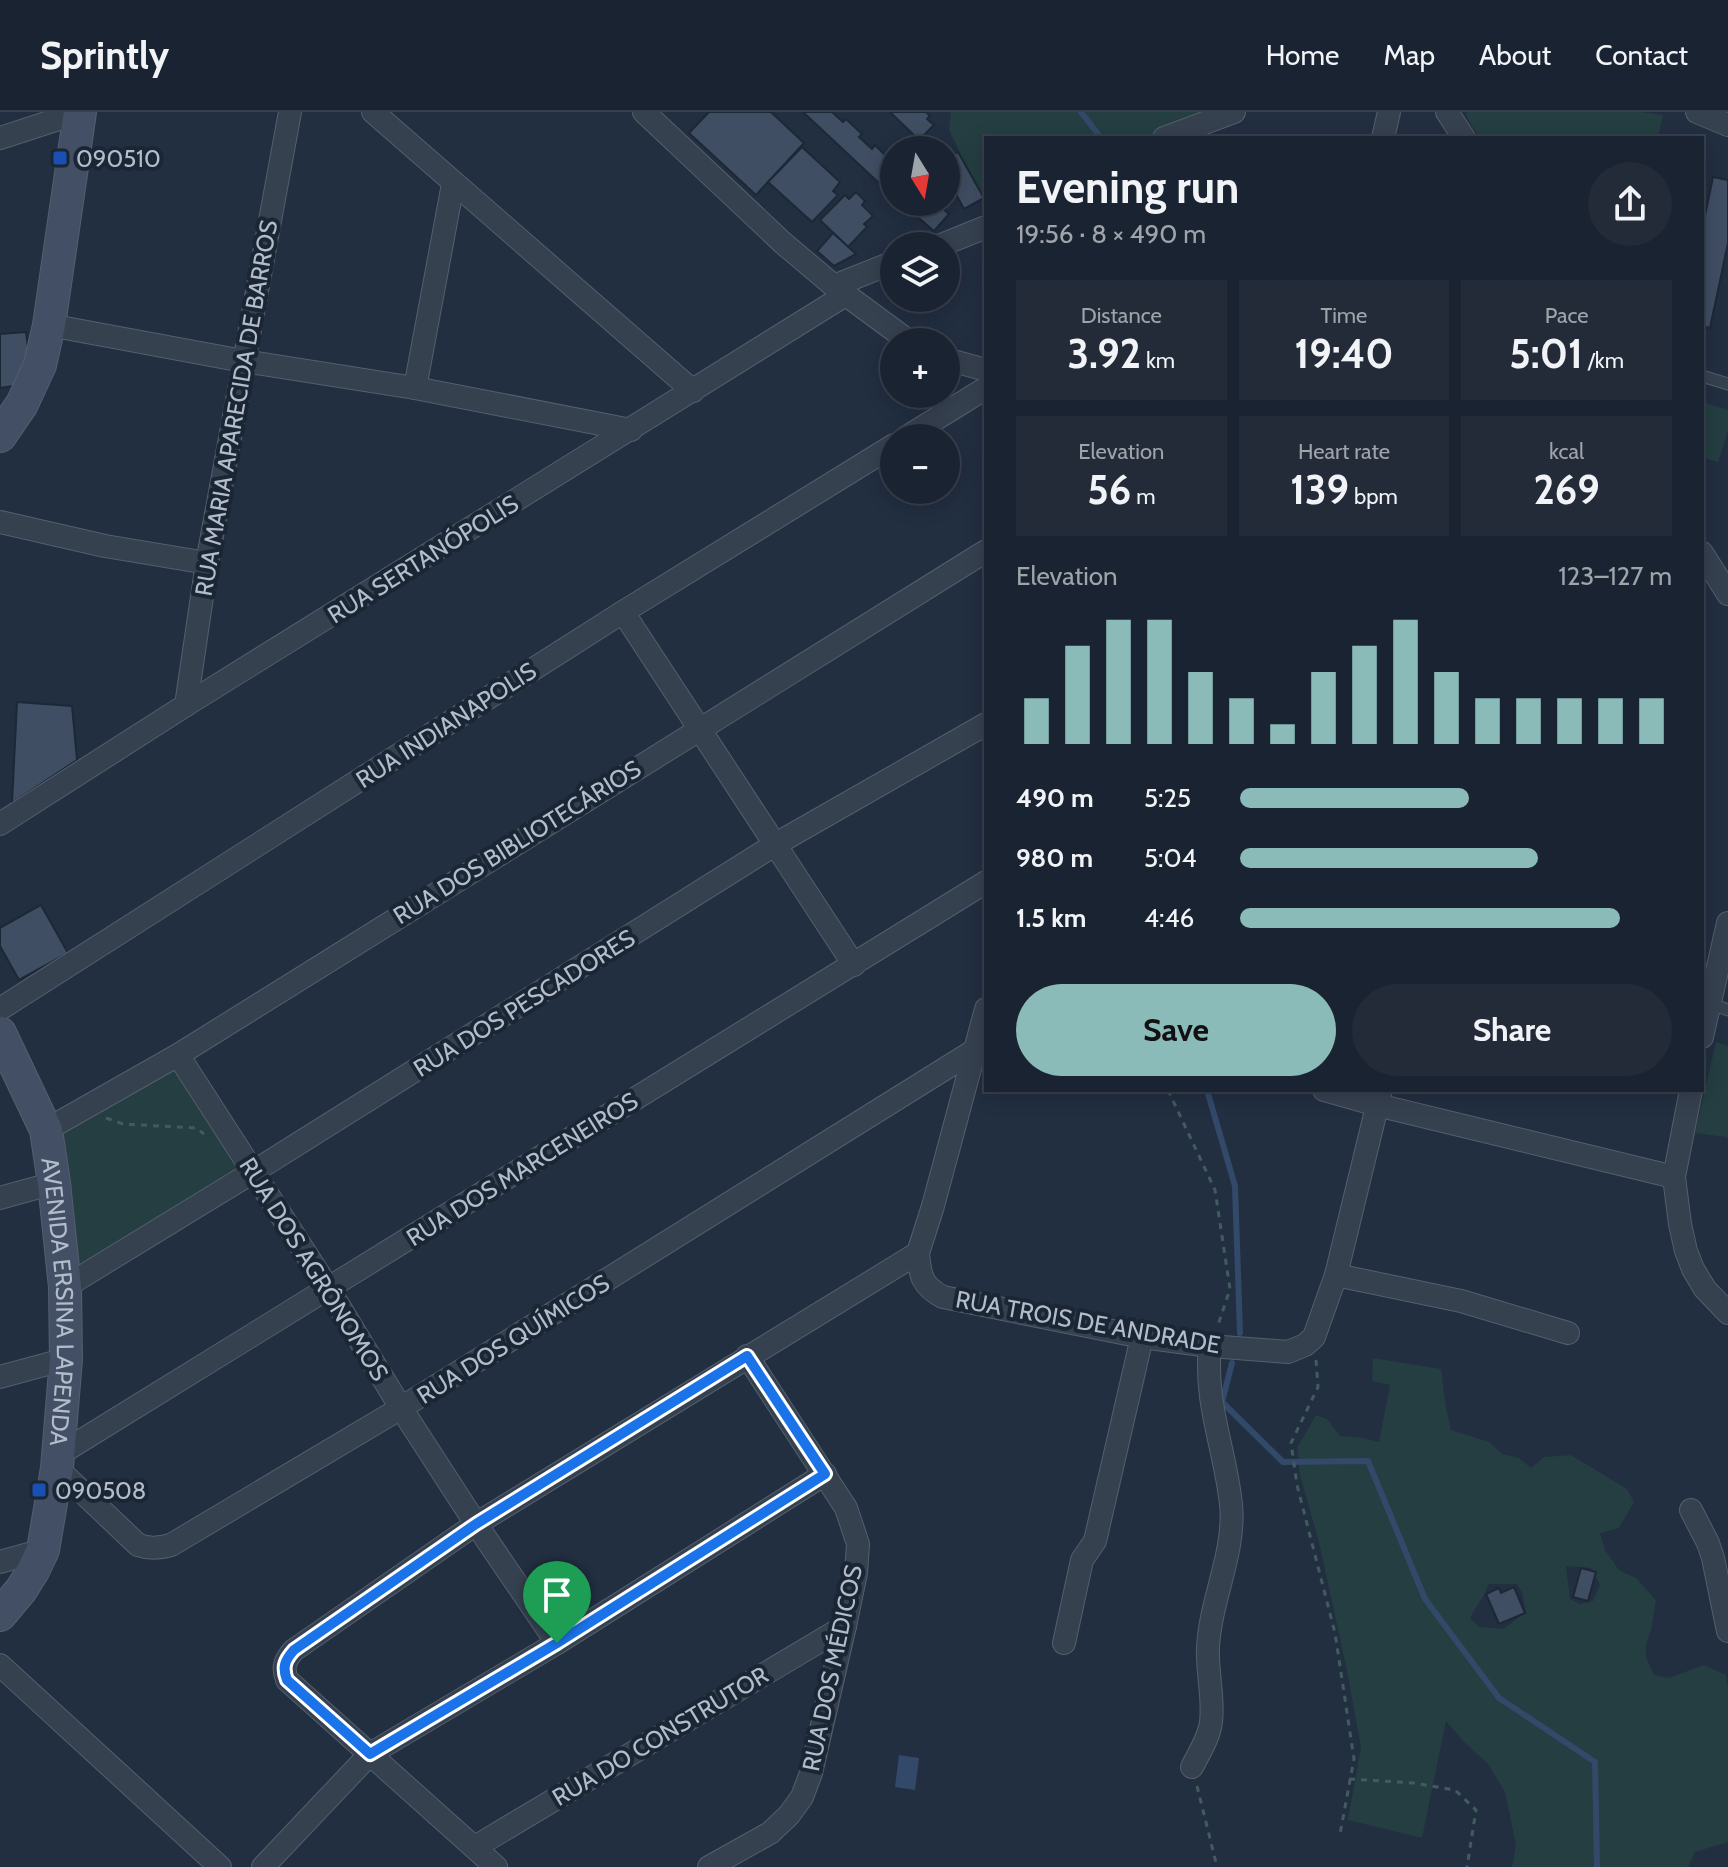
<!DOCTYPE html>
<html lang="en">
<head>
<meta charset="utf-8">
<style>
  body { margin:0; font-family:Cabin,sans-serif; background:#232b39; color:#f1f3f6; height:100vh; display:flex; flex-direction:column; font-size:30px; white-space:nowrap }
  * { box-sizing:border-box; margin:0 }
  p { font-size:26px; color:#9fa4ab }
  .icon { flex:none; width:44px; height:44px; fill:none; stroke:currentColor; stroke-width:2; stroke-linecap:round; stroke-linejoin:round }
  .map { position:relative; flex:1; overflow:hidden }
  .drawer { position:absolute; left:984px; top:24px; width:720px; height:956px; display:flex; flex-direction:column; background:#1a2331; border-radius:0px; box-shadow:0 4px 20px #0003,0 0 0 2px #38404d }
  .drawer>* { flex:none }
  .needle { width:52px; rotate:169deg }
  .fabs { position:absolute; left:880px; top:24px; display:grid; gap:16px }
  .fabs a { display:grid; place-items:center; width:80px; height:80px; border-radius:50%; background:#1a2331; box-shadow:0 4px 20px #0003,0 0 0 2px #38404d; font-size:40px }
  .pin { position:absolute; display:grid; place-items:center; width:68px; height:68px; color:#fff; margin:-82px -34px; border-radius:50% 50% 50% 0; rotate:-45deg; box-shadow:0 0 8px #0007 }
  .pin .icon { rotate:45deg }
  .round { display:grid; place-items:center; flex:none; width:84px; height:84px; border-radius:42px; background:#232b39 }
  .overview { display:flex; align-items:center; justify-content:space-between; height:136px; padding:0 32px }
  h1 { font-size:44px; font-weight:700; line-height:60px }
  .figures { display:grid; grid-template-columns:repeat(3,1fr); gap:12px; height:136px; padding:8px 32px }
  .figures div { display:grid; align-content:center; border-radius:0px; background:#232b39; text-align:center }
  .figures b { font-size:40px; font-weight:700 }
  .figures small { font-size:22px; font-weight:400 }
  .figures p { font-size:22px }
  .chart { height:224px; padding:16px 32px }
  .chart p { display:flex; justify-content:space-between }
  .chart svg { width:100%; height:144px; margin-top:8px; stroke:#8bbbb9; stroke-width:6 }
  .button { display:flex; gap:16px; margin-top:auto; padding:16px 32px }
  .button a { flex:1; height:92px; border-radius:48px; background:#8bbbb9; color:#111; font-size:32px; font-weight:700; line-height:92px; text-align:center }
  .button a+a { background:#232b39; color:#f1f3f6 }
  ul { padding:0 32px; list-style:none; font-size:26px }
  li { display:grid; grid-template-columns:128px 96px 1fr; align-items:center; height:60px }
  li i { height:20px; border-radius:10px; background:#8bbbb9 }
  header { display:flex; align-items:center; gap:48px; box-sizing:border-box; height:112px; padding:0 40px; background:#1a2331; border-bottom:2px solid #38404d }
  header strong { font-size:38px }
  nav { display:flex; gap:44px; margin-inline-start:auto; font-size:28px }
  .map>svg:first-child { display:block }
</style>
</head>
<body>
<header>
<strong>Sprintly</strong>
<nav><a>Home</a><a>Map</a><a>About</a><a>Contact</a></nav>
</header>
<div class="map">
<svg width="1728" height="1755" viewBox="0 0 1728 1755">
  <rect width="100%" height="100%" fill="#222f41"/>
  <g fill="#243e42" fill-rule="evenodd">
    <path d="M 951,0 L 1209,0 L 1184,7 L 1147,26 L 986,26 L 986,96 L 949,18 Z"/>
    <path d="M 1466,0 L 1640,0 L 1663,3 L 1658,26 L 1479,26 L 1468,7 Z"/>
    <path d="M 1702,290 L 1728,298 L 1728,319 L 1718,350 L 1702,345 Z"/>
    <path d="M 1716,930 L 1728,934 L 1728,1027 L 1726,1025 L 1695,1021 Z"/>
    <path d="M 178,943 L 253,1060 L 65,1175 L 46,1018 Z"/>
    <path d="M 1373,1246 L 1441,1257 L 1446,1296 L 1451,1318 L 1489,1330 L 1502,1342 L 1519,1346 L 1531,1356 L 1544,1345 L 1571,1343 L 1627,1377 L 1634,1390 L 1619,1416 L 1600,1421 L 1605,1438 L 1619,1458 L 1636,1466 L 1656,1488 L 1651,1518 L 1646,1532 L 1646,1545 L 1654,1563 L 1669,1566 L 1704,1553 L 1726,1563 L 1728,1575 L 1728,1730 L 1695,1740 L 1688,1755 L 1512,1755 L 1516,1733 L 1505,1680 L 1488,1652 L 1463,1629 L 1446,1609 L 1422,1726 L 1348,1708 L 1361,1635 L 1346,1554 L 1319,1430 L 1300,1363 L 1297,1336 L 1316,1303 L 1327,1307 L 1340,1324 L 1363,1326 L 1379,1330 L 1390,1273 L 1372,1269 ZM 1566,1454 L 1591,1456 L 1600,1473 L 1593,1489 L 1580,1492 L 1570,1487 ZM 1488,1472 L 1517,1472 L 1522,1480 L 1526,1500 L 1503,1517 L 1479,1515 L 1470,1506 C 1475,1495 1486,1484 1488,1472 Z"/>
  </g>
  <path fill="#33496a" d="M 899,1643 L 919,1646 L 915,1678 L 895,1675 Z"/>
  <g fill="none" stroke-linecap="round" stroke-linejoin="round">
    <g stroke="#33496a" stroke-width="6">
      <path d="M 1081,0 L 1101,26"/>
      <path d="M 1207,978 L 1235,1074 L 1240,1221"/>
      <path d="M 1232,1251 L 1222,1290 L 1283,1350 L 1368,1349 L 1425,1487 L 1499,1586 L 1595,1650 L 1597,1755"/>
    </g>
  </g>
  <g fill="#404e63" stroke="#1d2837" stroke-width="2">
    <path d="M 709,0 L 771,0 L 804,31 L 756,83 L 689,21 Z"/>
    <path d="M 803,0 L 832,0 L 843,10 L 846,7 L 862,22 L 859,25 L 872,37 L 875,33 L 890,48 L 888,51 L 894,57 L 880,72 Z"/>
    <path d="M 890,0 L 926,0 L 930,4 L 927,7 L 934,13 L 919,28 Z"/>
    <path d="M 802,35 L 840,70 L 833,79 L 838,83 L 812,110 L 768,70 Z"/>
    <path d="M 958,40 L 984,86 L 964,97 L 946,64 L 946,47 Z"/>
    <path d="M 1713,65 L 1728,68 L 1728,131 L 1710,216 L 1702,214 L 1702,118 Z"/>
    <path d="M 856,80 L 865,89 L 862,93 L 873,104 L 864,112 L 867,115 L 848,135 L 820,108 L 845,83 L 849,87 Z"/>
    <path d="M 900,90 L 935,90 L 949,102 L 934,119 Z"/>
    <path d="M 833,121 L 856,142 L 834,154 L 817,139 Z"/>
    <path d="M 26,220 L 31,260 L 26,272 L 0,276 L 0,222 Z"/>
    <path d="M 17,590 L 72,594 L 77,648 L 12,691 Z"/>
    <path d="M 41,793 L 68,841 L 19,868 L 0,834 L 0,816 Z"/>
    <path d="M 1581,1456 L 1596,1460 L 1588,1489 L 1573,1485 Z"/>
    <path d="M 1514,1475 L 1525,1501 L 1499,1512 L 1486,1482 L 1499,1476 L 1501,1481 Z"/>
  </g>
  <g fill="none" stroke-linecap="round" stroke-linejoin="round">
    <defs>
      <g id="lane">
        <path d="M 1702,264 L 1728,272"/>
        <path d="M 1709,891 L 1728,898"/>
      </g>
      <g id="street">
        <path d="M 373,0 L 693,279"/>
        <path d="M 644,0 L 783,131 L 834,174 L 910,230"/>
        <path d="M 1447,0 L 1464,26"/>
        <path d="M 1697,0 L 1728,13"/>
        <path d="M 0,26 L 80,0"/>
        <path d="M 1164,26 L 1234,0"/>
        <path d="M 1383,26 L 1389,0"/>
        <path d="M 939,134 L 986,115"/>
        <path d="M 834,174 L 894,150"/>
        <path d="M 49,213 L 243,249 L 415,276 L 631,318"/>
        <path d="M 946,247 L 986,258"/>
        <path d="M 415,276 L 453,72"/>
        <path d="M 905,326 L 986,276"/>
        <path d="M 0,410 L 105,434 L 207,451"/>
        <path d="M 1702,441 L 1728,482"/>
        <path d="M 623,500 L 854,853"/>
        <path d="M 186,593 L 207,451 L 290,0"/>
        <path d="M 0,712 L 186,593 L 847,182"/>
        <path d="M 0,897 L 623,500 L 894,333"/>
        <path d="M 1702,925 L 1728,811"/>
        <path d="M 178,943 L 328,1176 L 401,1296 L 476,1412 L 557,1531"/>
        <path d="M 1324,978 L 1377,993 L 1674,1065"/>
        <path d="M 1691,978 L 1674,1065 L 1680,1112 L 1686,1139 L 1693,1157 L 1705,1177 L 1728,1201"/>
        <path d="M 46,1018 L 178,943 L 986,439"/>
        <path d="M 0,1086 L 54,1071"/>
        <path d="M 918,1141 C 920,1164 922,1174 943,1185 L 1142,1225 L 1210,1234 L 1288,1240 L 1305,1233 L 1314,1225 L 1336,1163 L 1381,978"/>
        <path d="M 1336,1163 L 1461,1189 L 1568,1221"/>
        <path d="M 65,1175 L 253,1060 L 776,732 L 986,612"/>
        <path d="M 0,1265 L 66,1247"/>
        <path d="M 58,1343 L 986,770"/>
        <path d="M 57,1356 L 138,1433 C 150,1437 159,1436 171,1433 L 401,1296 L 975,938"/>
        <path d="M 1691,1398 L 1708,1431 L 1713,1446 L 1728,1519"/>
        <path d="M 0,1450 L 43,1438"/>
        <path d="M 1064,1531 L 1082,1448 L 1095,1429 L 1142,1225"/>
        <path d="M 0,1553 L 220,1755"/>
        <path d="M 1192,1655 C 1199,1641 1209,1626 1211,1610 C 1214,1586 1207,1561 1208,1536 C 1210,1488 1236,1440 1231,1392 C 1225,1337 1204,1290 1210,1234"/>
        <path d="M 475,1735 L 845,1514"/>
        <path d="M 263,1755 L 370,1642 L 557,1531 L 825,1362"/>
        <path d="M 496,1755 L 287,1568 C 282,1555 285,1548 294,1538 L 476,1412 L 918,1141 L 933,1094 L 986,897"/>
        <path d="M 709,1755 L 770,1721 L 789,1703 L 802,1685 L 811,1661 L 845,1514 L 856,1461 L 858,1432 L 846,1396 L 747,1244"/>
      </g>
      <g id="secondary">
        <path d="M 0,324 L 22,292 L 40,253 L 49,213 L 80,0"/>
        <path id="s1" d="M 0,921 L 46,1018 L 54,1071 L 65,1175 L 66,1247 L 57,1356 L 43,1438 L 33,1459 L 21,1478 L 0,1503"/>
      </g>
    </defs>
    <use href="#lane" stroke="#545f6e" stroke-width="13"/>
    <use href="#street" stroke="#545f6e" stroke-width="24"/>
    <use href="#secondary" stroke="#545f6e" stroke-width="34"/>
    <g stroke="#425b5e" stroke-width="3" stroke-dasharray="6 6" stroke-linecap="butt">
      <path d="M 1168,978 L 1215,1078 L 1230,1177 L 1217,1216"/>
      <path d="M 106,1006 L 123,1012 L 196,1016 L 204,1022"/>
      <path d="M 1316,1248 L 1318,1275 L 1291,1331 L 1297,1373 L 1335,1521 L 1354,1647 L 1340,1722"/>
      <path d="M 1349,1667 L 1414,1671 L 1455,1678 L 1476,1698 L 1467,1755"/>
      <path d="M 1197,1674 L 1217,1755"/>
    </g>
    <use href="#lane" stroke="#364150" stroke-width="11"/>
    <use href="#street" stroke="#364150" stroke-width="22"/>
    <use href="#secondary" stroke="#434f64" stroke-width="32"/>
  </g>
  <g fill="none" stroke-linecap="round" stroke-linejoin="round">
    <defs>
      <path id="route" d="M 747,1244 L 825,1362 L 557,1531 L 370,1642 L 287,1568 C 282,1555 285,1548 294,1538 L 476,1412 Z"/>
    </defs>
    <use href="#route" stroke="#fff" stroke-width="16"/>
    <use href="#route" stroke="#1a73e8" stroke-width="10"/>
  </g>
  <g fill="#1a4fb4" stroke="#1b2635" stroke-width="3">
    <rect x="52" y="38" width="16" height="16" rx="4"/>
    <rect x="31" y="1370" width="16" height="16" rx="4"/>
  </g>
  <g text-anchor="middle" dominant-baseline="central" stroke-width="8" stroke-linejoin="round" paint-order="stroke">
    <g font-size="24" fill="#b2bccb" stroke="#1b2635" text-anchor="start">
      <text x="76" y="46">090510</text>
      <text x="55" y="1378">090508</text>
    </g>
    <g font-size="24" fill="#b2bccb" stroke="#1b2635">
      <text transform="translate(236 296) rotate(-80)">RUA MARIA APARECIDA DE BARROS</text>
      <text transform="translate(423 447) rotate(-32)">RUA SERTANÓPOLIS</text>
      <text transform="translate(446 613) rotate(-33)">RUA INDIANAPOLIS</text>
      <text transform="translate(517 730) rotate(-32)">RUA DOS BIBLIOTECÁRIOS</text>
      <text transform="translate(524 891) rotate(-32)">RUA DOS PESCADORES</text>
      <text transform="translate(522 1057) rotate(-32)">RUA DOS MARCENEIROS</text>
      <text transform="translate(314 1157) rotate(58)">RUA DOS AGRÔNOMOS</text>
      <text stroke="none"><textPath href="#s1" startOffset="280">AVENIDA ERSINA LAPENDA</textPath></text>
      <text transform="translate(1088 1210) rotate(10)">RUA TROIS DE ANDRADE</text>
      <text transform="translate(513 1227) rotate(-32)">RUA DOS QUÍMICOS</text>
      <text transform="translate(832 1556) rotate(-78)">RUA DOS MÉDICOS</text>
      <text transform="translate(660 1624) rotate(-31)">RUA DO CONSTRUTOR</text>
    </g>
  </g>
</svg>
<div class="fabs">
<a><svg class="needle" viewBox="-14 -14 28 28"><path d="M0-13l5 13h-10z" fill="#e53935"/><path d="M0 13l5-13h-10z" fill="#9fa4ab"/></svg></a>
<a><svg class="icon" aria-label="layers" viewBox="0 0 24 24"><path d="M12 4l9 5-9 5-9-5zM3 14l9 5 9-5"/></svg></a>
<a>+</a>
<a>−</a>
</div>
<div class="pin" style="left:557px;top:1531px;background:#1e9e55"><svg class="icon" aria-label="arrive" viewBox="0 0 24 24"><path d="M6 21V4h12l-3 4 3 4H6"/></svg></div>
<section class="drawer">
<div class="overview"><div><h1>Evening run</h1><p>19:56 · 8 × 490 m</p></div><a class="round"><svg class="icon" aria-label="share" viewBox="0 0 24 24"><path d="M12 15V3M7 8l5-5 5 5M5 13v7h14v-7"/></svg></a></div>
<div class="figures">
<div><p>Distance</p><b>3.92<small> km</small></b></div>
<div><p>Time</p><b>19:40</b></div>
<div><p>Pace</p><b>5:01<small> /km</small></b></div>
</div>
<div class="figures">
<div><p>Elevation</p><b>56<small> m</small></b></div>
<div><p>Heart rate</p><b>139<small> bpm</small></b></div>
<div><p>kcal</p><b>269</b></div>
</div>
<div class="chart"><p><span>Elevation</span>123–127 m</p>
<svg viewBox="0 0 160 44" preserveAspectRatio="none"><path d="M5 44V30M15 44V14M25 44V6M35 44V6M45 44V22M55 44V30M65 44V38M75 44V22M85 44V14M95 44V6M105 44V22M115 44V30M125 44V30M135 44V30M145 44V30M155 44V30"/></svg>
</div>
<ul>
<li><b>490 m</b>5:25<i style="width:53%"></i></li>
<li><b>980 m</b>5:04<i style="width:69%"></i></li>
<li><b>1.5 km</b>4:46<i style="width:88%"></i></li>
</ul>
<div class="button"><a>Save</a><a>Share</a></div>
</section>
</div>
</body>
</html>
